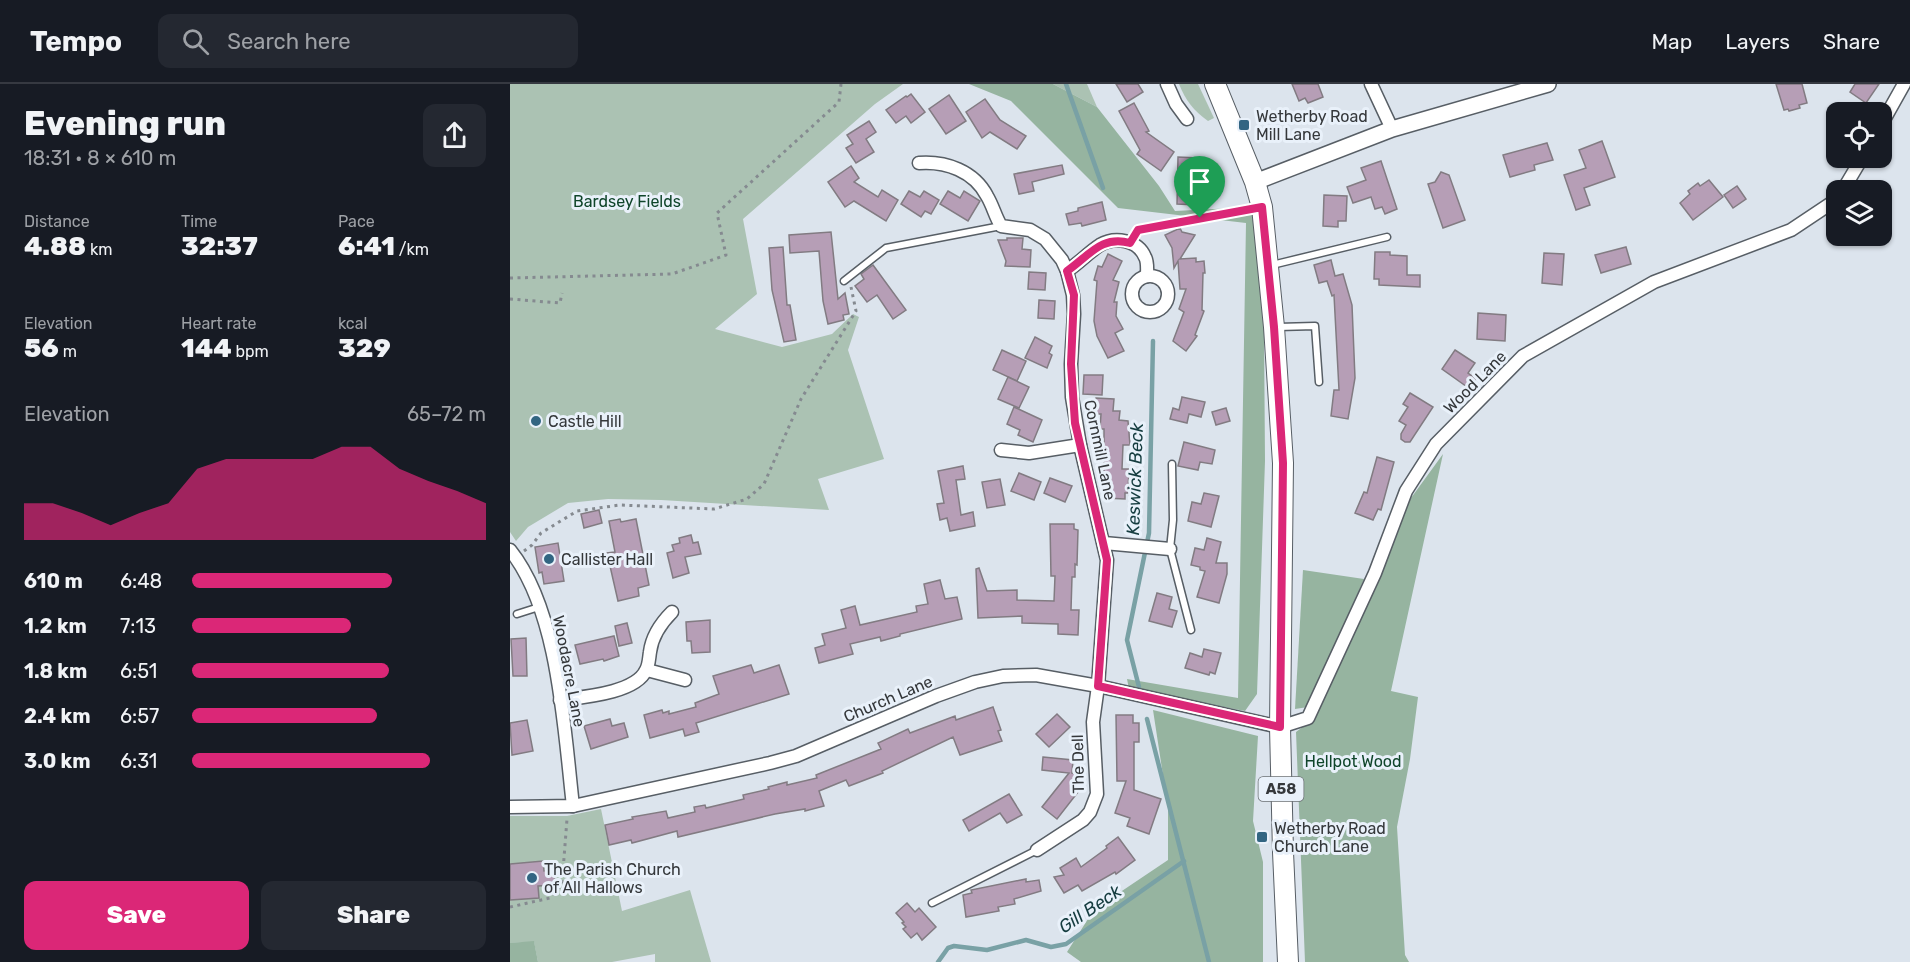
<!DOCTYPE html>
<html lang="en">
<head>
<meta charset="utf-8">
<style>
  body { margin:0; font-family:Rubik,sans-serif; background:#242831; color:#f1f3f6; height:100vh; display:flex; flex-direction:column; font-size:22px; white-space:nowrap }
  * { box-sizing:border-box; margin:0 }
  p { font-size:20px; color:#9ea1a6 }
  .icon { flex:none; width:33px; height:33px; fill:none; stroke:currentColor; stroke-width:2; stroke-linecap:round; stroke-linejoin:round }
  .map { position:relative; flex:1; overflow:hidden }
  .panel { display:flex; flex-direction:column; background:#171b24; width:510px }
  .panel>* { flex:none }
  .fabs { position:absolute; left:1316px; top:18px; display:grid; gap:12px }
  .fabs a { display:grid; place-items:center; width:66px; height:66px; border-radius:12px; background:#171b24; box-shadow:0 2px 4px #0004; font-size:30px }
  .pin { position:absolute; display:grid; place-items:center; width:51px; height:51px; color:#fff; margin:-62px -26px; border-radius:50% 50% 50% 0; rotate:-45deg; box-shadow:0 0 6px #0007 }
  .pin .icon { rotate:45deg }
  .round { display:grid; place-items:center; flex:none; width:63px; height:63px; border-radius:12px; background:#242831 }
  .overview { display:flex; align-items:center; justify-content:space-between; height:102px; padding:0 24px }
  h1 { font-size:33px; font-weight:800; line-height:45px }
  .metrics { display:grid; grid-template-columns:repeat(3,1fr); gap:9px; height:102px; padding:6px 24px }
  .metrics div { display:grid; align-content:center }
  .metrics b { font-size:26px; font-weight:800 }
  .metrics small { font-size:16px; font-weight:400 }
  .metrics p { font-size:16px }
  .chart { height:168px; padding:12px 24px }
  .chart p { display:flex; justify-content:space-between }
  .chart svg { width:100%; height:108px; margin-top:6px; fill:#db2777; opacity:.7 }
  .action { display:flex; gap:12px; margin-top:auto; padding:12px 24px }
  .action a { flex:1; height:69px; border-radius:12px; background:#db2777; color:#fff; font-size:24px; font-weight:800; line-height:69px; text-align:center }
  .action a+a { background:#242831; color:#f1f3f6 }
  ul { padding:0 24px; list-style:none; font-size:20px }
  li { display:grid; grid-template-columns:96px 72px 1fr; align-items:center; height:45px }
  li i { height:15px; border-radius:8px; background:#db2777 }
  header { display:flex; align-items:center; gap:36px; box-sizing:border-box; height:84px; padding:0 30px; background:#171b24; border-bottom:2px solid #363941 }
  header strong { font-size:28px }
  nav { display:flex; gap:33px; margin-inline-start:auto; font-size:21px }
  .search { width:420px; height:54px; background:#242831; display:flex; align-items:center; gap:15px; box-sizing:border-box; padding:0 21px; border-radius:12px; color:#9ea1a6; font-size:22px }
  main { display:flex; flex:1; min-height:0 }
  .map>svg:first-child { display:block }
</style>
</head>
<body>
<header>
<strong>Tempo</strong>
<div class="search"><svg class="icon" aria-label="search" viewBox="0 0 24 24"><circle cx="10" cy="10" r="6"/><path d="M15 15l6 6"/></svg>Search here</div>
<nav><a>Map</a><a>Layers</a><a>Share</a></nav>
</header>
<main>
<section class="panel">
<div class="overview"><div><h1>Evening run</h1><p>18:31 · 8 × 610 m</p></div><a class="round"><svg class="icon" aria-label="share" viewBox="0 0 24 24"><path d="M12 15V3M7 8l5-5 5 5M5 13v7h14v-7"/></svg></a></div>
<div class="metrics">
<div><p>Distance</p><b>4.88<small> km</small></b></div>
<div><p>Time</p><b>32:37</b></div>
<div><p>Pace</p><b>6:41<small> /km</small></b></div>
</div>
<div class="metrics">
<div><p>Elevation</p><b>56<small> m</small></b></div>
<div><p>Heart rate</p><b>144<small> bpm</small></b></div>
<div><p>kcal</p><b>329</b></div>
</div>
<div class="chart"><p><span>Elevation</span>65–72 m</p>
<svg viewBox="0 0 160 44" preserveAspectRatio="none"><path d="M0 44V29L10 29L20 33L30 38L40 33L50 29L60 15L70 11L80 11L90 11L100 11L110 6L120 6L130 15L140 20L150 24L160 29V44z"/></svg>
</div>
<ul>
<li><b>610 m</b>6:48<i style="width:68%"></i></li>
<li><b>1.2 km</b>7:13<i style="width:54%"></i></li>
<li><b>1.8 km</b>6:51<i style="width:67%"></i></li>
<li><b>2.4 km</b>6:57<i style="width:63%"></i></li>
<li><b>3.0 km</b>6:31<i style="width:81%"></i></li>
</ul>
<div class="action"><a>Save</a><a>Share</a></div>
</section>
<div class="map">
<svg width="1400" height="878" viewBox="0 0 1400 878">
  <rect width="100%" height="100%" fill="#dce4ed"/>
  <g fill="#abc2b3">
    <path d="M 0,0 L 393,0 L 365,20 L 233,135 L 247,210 L 205,245 L 272,263 L 322,250 L 343,230 L 349,233 L 338,266 L 374,375 L 308,395 L 319,426 L 151,416 L 98,415 L 58,419 L 18,443 L 6,457 L 0,448 Z"/>
    <path d="M 543,0 L 577,0 L 587,23 Z"/>
    <path d="M 669,0 L 688,0 L 704,34 L 698,37 C 683,26 676,17 669,0 Z"/>
    <path d="M 91,725 L 112,827 L 180,806 L 201,878 L 145,878 L 145,870 L 102,878 L 28,878 L 24,858 L 0,859 L 0,816 L 28,814 L 28,802 L 45,801 L 44,787 L 34,787 L 0,780 L 0,732 L 57,732 Z"/>
  </g>
  <g fill="#96b4a0">
    <path d="M 459,0 L 543,0 L 587,23 L 649,102 L 665,127 L 743,123 L 754,246 L 755,377 L 747,610 L 735,627 L 619,605 L 617,595 L 728,614 L 736,139 L 608,124 L 501,17 Z"/>
    <path d="M 933,370 L 881,607 L 908,613 L 900,675 L 887,743 L 895,871 L 899,878 L 795,878 L 786,648 L 806,633 L 901,414 Z"/>
    <path d="M 793,486 L 854,495 L 798,623 L 785,625 Z"/>
    <path d="M 643,626 L 748,652 L 743,737 L 753,778 L 753,878 L 571,878 L 557,868 L 578,835 L 594,819 L 658,776 L 658,724 Z"/>
    <path d="M 24,857 L 28,878 L 0,878 L 0,859 Z"/>
  </g>
  <g fill="none" stroke-linecap="round" stroke-linejoin="round">
    <g stroke="#79a1a5" stroke-width="4.5">
      <path d="M 556,0 L 593,104"/>
      <path d="M 629,603 L 617,556 L 639,449 L 643,257"/>
      <path d="M 637,635 L 699,878"/>
      <path d="M 428,878 L 438,864 L 444,862 L 477,866 L 516,856 L 541,863 L 556,860 L 674,777"/>
    </g>
  </g>
  <g fill="#b69eb6" stroke="#827b82" stroke-width="1.5">
    <path d="M 606,0 L 628,0 L 633,8 L 617,18 Z"/>
    <path d="M 782,0 L 808,0 L 813,13 L 798,19 L 795,14 L 789,17 Z"/>
    <path d="M 1266,0 L 1292,0 L 1297,19 L 1289,21 L 1290,24 L 1279,27 L 1278,25 L 1274,26 Z"/>
    <path d="M 1345,0 L 1369,0 L 1356,19 L 1340,8 Z"/>
    <path d="M 401,10 L 415,28 L 401,39 L 396,32 L 386,39 L 376,26 L 396,12 L 397,13 Z"/>
    <path d="M 439,11 L 456,37 L 436,50 L 419,25 Z"/>
    <path d="M 475,15 L 490,36 L 516,52 L 507,65 L 480,48 L 472,54 L 456,28 Z"/>
    <path d="M 624,19 L 639,47 L 636,48 L 664,68 L 651,87 L 627,70 L 630,66 L 609,27 Z"/>
    <path d="M 359,37 L 366,48 L 356,55 L 364,68 L 346,79 L 336,64 L 343,60 L 337,51 Z"/>
    <path d="M 1092,57 L 1105,93 L 1074,104 L 1080,121 L 1066,126 L 1054,91 L 1076,84 L 1069,66 Z"/>
    <path d="M 1037,59 L 1043,76 L 1024,81 L 1025,86 L 1000,93 L 993,71 Z"/>
    <path d="M 668,73 L 688,74 L 687,121 L 667,120 Z"/>
    <path d="M 871,77 L 887,125 L 875,130 L 872,123 L 865,125 L 861,113 L 843,119 L 837,103 L 856,96 L 851,84 Z"/>
    <path d="M 552,81 L 554,90 L 522,98 L 524,107 L 509,110 L 504,90 Z"/>
    <path d="M 341,82 L 349,94 L 344,98 L 368,113 L 372,106 L 388,116 L 376,137 L 344,117 L 335,123 L 318,98 Z"/>
    <path d="M 931,88 L 939,91 L 955,136 L 933,144 L 918,100 L 925,98 Z"/>
    <path d="M 1199,96 L 1213,113 L 1183,136 L 1170,119 L 1180,110 L 1178,107 L 1188,99 L 1190,102 Z"/>
    <path d="M 1227,102 L 1236,115 L 1223,124 L 1214,111 Z"/>
    <path d="M 399,107 L 410,113 L 414,107 L 429,116 L 421,130 L 415,127 L 411,133 L 391,120 Z"/>
    <path d="M 438,107 L 450,114 L 454,107 L 470,117 L 458,137 L 430,120 Z"/>
    <path d="M 814,111 L 837,112 L 836,137 L 828,137 L 828,143 L 813,142 Z"/>
    <path d="M 592,118 L 596,136 L 572,142 L 571,139 L 559,141 L 556,130 L 568,127 L 568,124 Z"/>
    <path d="M 670,144 L 672,148 L 685,151 L 670,175 L 686,174 L 686,178 L 694,177 L 695,189 L 693,189 L 692,226 L 694,227 L 685,251 L 687,252 L 676,267 L 663,257 L 674,228 L 669,225 L 676,205 L 670,205 L 668,177 L 664,184 L 662,164 L 655,151 Z"/>
    <path d="M 321,148 L 328,215 L 335,209 L 339,230 L 333,231 L 334,236 L 318,240 L 313,217 L 309,167 L 280,169 L 279,151 Z"/>
    <path d="M 497,154 L 513,154 L 512,165 L 521,166 L 520,183 L 495,182 L 496,177 L 488,156 L 497,156 Z"/>
    <path d="M 273,163 L 277,221 L 280,221 L 286,256 L 274,258 L 262,206 L 259,164 Z"/>
    <path d="M 1116,163 L 1121,180 L 1091,189 L 1085,171 Z"/>
    <path d="M 865,168 L 880,168 L 880,171 L 897,172 L 897,191 L 910,191 L 910,203 L 869,201 L 869,195 L 864,195 Z"/>
    <path d="M 1034,169 L 1054,170 L 1052,201 L 1032,199 Z"/>
    <path d="M 598,170 L 612,177 L 603,196 L 609,198 L 604,218 L 607,218 L 606,232 L 613,245 L 605,249 L 614,267 L 598,274 L 587,252 L 584,237 L 587,197 L 584,196 L 588,182 L 592,183 Z"/>
    <path d="M 821,176 L 825,192 L 833,190 L 842,221 L 845,294 L 838,335 L 821,332 L 824,306 L 829,306 L 824,211 L 822,212 L 817,197 L 809,199 L 804,181 Z"/>
    <path d="M 363,181 L 396,226 L 383,235 L 367,211 L 357,218 L 345,202 L 354,195 L 351,190 Z"/>
    <path d="M 519,188 L 536,189 L 535,206 L 518,205 Z"/>
    <path d="M 529,216 L 545,217 L 544,235 L 528,234 Z"/>
    <path d="M 968,229 L 996,231 L 995,257 L 967,255 Z"/>
    <path d="M 525,253 L 542,262 L 539,269 L 542,271 L 537,284 L 515,274 Z"/>
    <path d="M 492,266 L 516,277 L 507,297 L 483,286 Z"/>
    <path d="M 945,266 L 965,279 L 958,289 L 966,295 L 960,305 L 932,285 Z"/>
    <path d="M 574,291 L 593,291 L 592,311 L 573,310 Z"/>
    <path d="M 498,293 L 519,303 L 509,324 L 488,315 Z"/>
    <path d="M 900,309 L 923,323 L 900,358 L 895,358 L 891,355 L 891,350 L 896,341 L 889,337 L 898,323 L 893,320 Z"/>
    <path d="M 672,313 L 695,318 L 691,333 L 679,330 L 677,339 L 660,335 L 663,324 L 669,326 Z"/>
    <path d="M 586,314 L 604,315 L 603,327 L 610,327 L 609,336 L 618,337 L 620,361 L 613,361 L 612,385 L 619,385 L 618,409 L 615,409 L 615,415 L 594,414 L 594,345 L 590,345 L 591,330 L 585,330 Z"/>
    <path d="M 504,323 L 532,336 L 523,358 L 508,351 L 510,346 L 497,340 Z"/>
    <path d="M 716,324 L 720,337 L 706,341 L 702,328 Z"/>
    <path d="M 674,358 L 705,366 L 702,380 L 690,378 L 688,386 L 668,382 Z"/>
    <path d="M 867,373 L 884,378 L 871,426 L 868,425 L 863,436 L 845,429 L 854,408 L 857,409 Z"/>
    <path d="M 453,382 L 455,395 L 446,396 L 451,431 L 463,428 L 465,442 L 440,447 L 437,434 L 430,436 L 427,420 L 434,419 L 428,387 Z"/>
    <path d="M 509,389 L 531,398 L 524,416 L 501,407 Z"/>
    <path d="M 540,394 L 562,402 L 555,418 L 534,409 Z"/>
    <path d="M 490,395 L 495,421 L 477,424 L 472,398 Z"/>
    <path d="M 694,409 L 709,412 L 701,443 L 678,437 L 682,418 L 691,420 Z"/>
    <path d="M 89,426 L 92,439 L 74,444 L 71,430 Z"/>
    <path d="M 110,435 L 111,438 L 126,435 L 139,501 L 128,504 L 129,512 L 108,517 L 97,469 L 105,468 L 99,437 Z"/>
    <path d="M 540,440 L 564,440 L 564,445 L 568,446 L 567,481 L 565,480 L 565,493 L 562,493 L 561,526 L 569,526 L 568,551 L 548,550 L 548,540 L 512,539 L 512,532 L 468,534 L 466,485 L 469,484 L 477,507 L 507,506 L 507,516 L 544,517 L 545,492 L 541,492 Z"/>
    <path d="M 181,451 L 183,459 L 188,458 L 191,470 L 175,473 L 179,489 L 163,494 L 157,469 L 164,467 L 162,461 L 170,459 L 169,454 Z"/>
    <path d="M 697,454 L 711,458 L 706,479 L 717,479 L 717,490 L 709,519 L 687,513 L 695,487 L 690,486 L 690,483 L 681,481 L 685,464 L 694,466 Z"/>
    <path d="M 48,459 L 54,497 L 34,500 L 32,488 L 29,489 L 25,463 Z"/>
    <path d="M 430,496 L 435,515 L 447,513 L 452,535 L 390,550 L 390,552 L 371,557 L 370,553 L 340,560 L 343,570 L 309,579 L 305,564 L 315,561 L 312,550 L 336,544 L 331,526 L 345,522 L 350,541 L 407,528 L 406,522 L 418,520 L 414,500 Z"/>
    <path d="M 647,509 L 662,513 L 659,525 L 667,527 L 662,543 L 639,537 Z"/>
    <path d="M 200,536 L 200,568 L 182,569 L 181,557 L 177,557 L 176,538 Z"/>
    <path d="M 117,539 L 122,559 L 109,562 L 105,542 Z"/>
    <path d="M 104,552 L 109,572 L 94,577 L 93,575 L 70,580 L 65,561 Z"/>
    <path d="M 16,554 L 17,592 L 3,592 L 1,555 Z"/>
    <path d="M 694,565 L 711,569 L 705,590 L 700,588 L 699,591 L 675,584 L 680,569 L 692,573 Z"/>
    <path d="M 241,581 L 244,589 L 269,581 L 279,610 L 186,639 L 189,648 L 175,652 L 173,645 L 140,654 L 134,631 L 152,626 L 153,629 L 159,627 L 159,630 L 186,623 L 185,619 L 209,610 L 203,592 Z"/>
    <path d="M 483,623 L 491,646 L 488,647 L 492,657 L 450,671 L 443,653 L 372,687 L 373,689 L 339,702 L 336,696 L 309,707 L 314,722 L 295,727 L 295,725 L 265,730 L 168,753 L 167,747 L 122,759 L 121,756 L 99,761 L 95,741 L 123,735 L 122,733 L 156,727 L 158,734 L 185,728 L 184,723 L 195,721 L 196,724 L 234,715 L 233,711 L 259,705 L 258,703 L 277,698 L 277,701 L 307,694 L 306,691 L 371,665 L 368,659 L 398,645 L 400,649 L 445,632 L 446,636 Z"/>
    <path d="M 547,630 L 560,643 L 539,663 L 526,650 Z"/>
    <path d="M 606,631 L 623,631 L 623,639 L 629,639 L 629,658 L 624,658 L 624,706 L 651,715 L 639,750 L 617,742 L 620,734 L 605,729 L 616,697 L 607,697 Z"/>
    <path d="M 100,635 L 102,642 L 114,639 L 118,653 L 81,665 L 74,642 Z"/>
    <path d="M 17,636 L 23,667 L 2,671 L 0,639 Z"/>
    <path d="M 533,673 L 563,676 L 562,689 L 568,690 L 566,706 L 568,708 L 547,735 L 532,723 L 559,689 L 532,686 Z"/>
    <path d="M 499,710 L 512,731 L 497,739 L 490,729 L 459,747 L 453,736 Z"/>
    <path d="M 608,753 L 625,776 L 606,790 L 605,788 L 572,807 L 568,801 L 554,809 L 544,793 L 554,791 L 550,784 L 566,774 L 571,783 L 597,764 L 596,762 Z"/>
    <path d="M 33,777 L 34,787 L 44,786 L 45,801 L 28,802 L 29,814 L 0,816 L 0,780 Z"/>
    <path d="M 516,795 L 516,798 L 529,796 L 531,807 L 504,815 L 505,820 L 488,823 L 489,827 L 456,833 L 453,811 L 462,809 L 461,806 Z"/>
    <path d="M 397,819 L 405,828 L 409,824 L 426,843 L 412,856 L 407,849 L 401,854 L 393,845 L 396,843 L 392,839 L 394,838 L 386,829 Z"/>
  </g>
  <g fill="none" stroke-linecap="round" stroke-linejoin="round">
    <defs>
      <g id="service">
        <path d="M 762,181 L 877,153"/>
        <path d="M 334,197 L 376,164 L 491,142"/>
        <path d="M 768,243 L 805,242 L 809,298"/>
        <path d="M 662,380 L 663,436 L 660,465 L 681,546"/>
        <path d="M 7,530 L 29,523"/>
        <path d="M 422,819 L 527,766"/>
      </g>
      <g id="minor">
        <path d="M 657,0 L 666,20 L 677,35"/>
        <path d="M 861,0 L 882,45"/>
        <path d="M 1371,41 L 1394,0"/>
        <path d="M 409,79 C 436,77 464,87 477,112 C 483,122 485,132 491,142 L 520,146 L 535,155 L 552,176 L 557,187 L 563,211 L 564,230 L 561,280 L 562,313 L 570,361 L 597,476 L 588,602 L 583,638 L 587,710 L 580,728 L 573,736 L 527,766"/>
        <path d="M 1333,106 L 1352,74"/>
        <path d="M 557,187 C 569,179 579,168 590,161 C 605,152 628,156 635,173 C 638,178 637,186 637,192"/>
        <circle cx="640" cy="210" r="18"/>
        <path d="M 491,366 L 519,369 L 570,361"/>
        <path d="M 594,459 L 660,465"/>
        <path d="M 0,466 C 49,527 54,645 63,722"/>
        <path d="M 137,586 L 175,596"/>
        <path d="M 50,616 C 73,613 126,609 136,586 C 139,581 139,574 140,568 C 142,552 151,539 162,528"/>
        <path d="M 0,723 L 63,722 L 260,679 L 286,672 L 426,612 L 465,598 L 493,592 L 526,591 L 588,602 L 770,643 L 798,634 L 865,489 L 896,407 L 926,360 L 1013,272 L 1144,198 L 1281,146 L 1326,116"/>
      </g>
      <path id="tertiary" d="M 745,98 L 882,45 L 1038,0"/>
      <path id="primary" d="M 705,0 L 745,98 L 752,123 L 764,243 L 773,379 L 770,643 L 773,768 L 778,878"/>
    </defs>
    <use href="#service" stroke="#575e65" stroke-width="9"/>
    <use href="#minor" stroke="#575e65" stroke-width="15"/>
    <use href="#tertiary" stroke="#575e65" stroke-width="18"/>
    <use href="#primary" stroke="#575e65" stroke-width="22"/>
    <g stroke="#858a90" stroke-width="3" stroke-dasharray="3 4.5" stroke-linecap="butt">
      <path d="M 626,149 L 628,146 L 735,126"/>
      <path d="M 0,194 L 162,190 L 216,171 L 207,129 L 329,18 L 331,0"/>
      <path d="M 0,215 L 50,219 L 52,209"/>
      <path d="M 14,467 L 22,461 L 31,449 L 67,427 L 110,421 L 204,425 L 237,415 L 254,400 L 291,315 L 346,227 L 341,203"/>
      <path d="M 0,823 L 40,814 L 52,800 L 57,735"/>
    </g>
    <use href="#service" stroke="#fff" stroke-width="6"/>
    <use href="#minor" stroke="#fff" stroke-width="12"/>
    <use href="#tertiary" stroke="#fff" stroke-width="15"/>
    <use href="#primary" stroke="#fff" stroke-width="20"/>
  </g>
  <g fill="none" stroke-linecap="round" stroke-linejoin="round">
    <defs>
      <path id="route" d="M 752,123 L 764,243 L 773,379 L 770,643 L 588,602 L 597,476 L 565,339 L 561,280 L 564,211 L 557,187 C 579,172 591,151 620,159 L 628,146 Z"/>
    </defs>
    <use href="#route" stroke="#fff" stroke-width="12"/>
    <use href="#route" stroke="#db2777" stroke-width="8"/>
  </g>
  <g fill="#326582" stroke="#e9f1fa" stroke-width="2">
    <rect x="728" y="35" width="12" height="12" rx="3"/>
    <circle cx="26" cy="337" r="6"/>
    <circle cx="39" cy="475" r="6"/>
    <rect x="746" y="747" width="12" height="12" rx="3"/>
    <circle cx="22" cy="794" r="6"/>
  </g>
  <g text-anchor="middle" dominant-baseline="central" stroke-width="6" stroke-linejoin="round" paint-order="stroke">
    <rect fill="#e9f1fa" stroke="#6b7074" stroke-width="1.5" x="748.5" y="693" width="45" height="24" rx="4.5"/>
    <g font-size="15" font-weight="bold" fill="#35383b">
      <text x="771" y="705">A58</text>
    </g>
    <g font-size="16" fill="#35383b" stroke="#e9f1fa" text-anchor="start">
      <text x="746" y="32">Wetherby Road<tspan x="746" dy="18">Mill Lane</tspan></text>
      <text x="38" y="337">Castle Hill</text>
      <text x="51" y="475">Callister Hall</text>
      <text x="764" y="744">Wetherby Road<tspan x="764" dy="18">Church Lane</tspan></text>
      <text x="34" y="785">The Parish Church<tspan x="34" dy="18">of All Hallows</tspan></text>
    </g>
    <g font-size="16" fill="#0f452a" stroke="#e9f1fa">
      <text x="117" y="117">Bardsey Fields</text>
      <text x="843" y="677">Hellpot Wood</text>
    </g>
    <g font-size="16" fill="#35383b" stroke="#e9f1fa">
      <text transform="translate(965 298) rotate(-45)">Wood Lane</text>
      <text transform="translate(590 366) rotate(78)">Cornmill Lane</text>
      <text transform="translate(59 587) rotate(79)">Woodacre Lane</text>
      <text transform="translate(378 615) rotate(-23)">Church Lane</text>
      <text transform="translate(568 680) rotate(-91)">The Dell</text>
    </g>
    <g font-size="18" font-style="italic" fill="#163d40" stroke="#e9f1fa">
      <text transform="translate(625 395) rotate(-88)">Keswick Beck</text>
      <text transform="translate(580 825) rotate(-34)">Gill Beck</text>
    </g>
  </g>
</svg>
<div class="fabs">
<a><svg class="icon" aria-label="locate" viewBox="0 0 24 24"><circle cx="12" cy="12" r="6"/><path d="M12 2v4M12 18v4M2 12h4M18 12h4"/></svg></a>
<a><svg class="icon" aria-label="layers" viewBox="0 0 24 24"><path d="M12 4l9 5-9 5-9-5zM3 14l9 5 9-5"/></svg></a>
</div>
<div class="pin" style="left:690px;top:134px;background:#1e9e55"><svg class="icon" aria-label="arrive" viewBox="0 0 24 24"><path d="M6 21V4h12l-3 4 3 4H6"/></svg></div>
</div>
</main>
</body>
</html>
